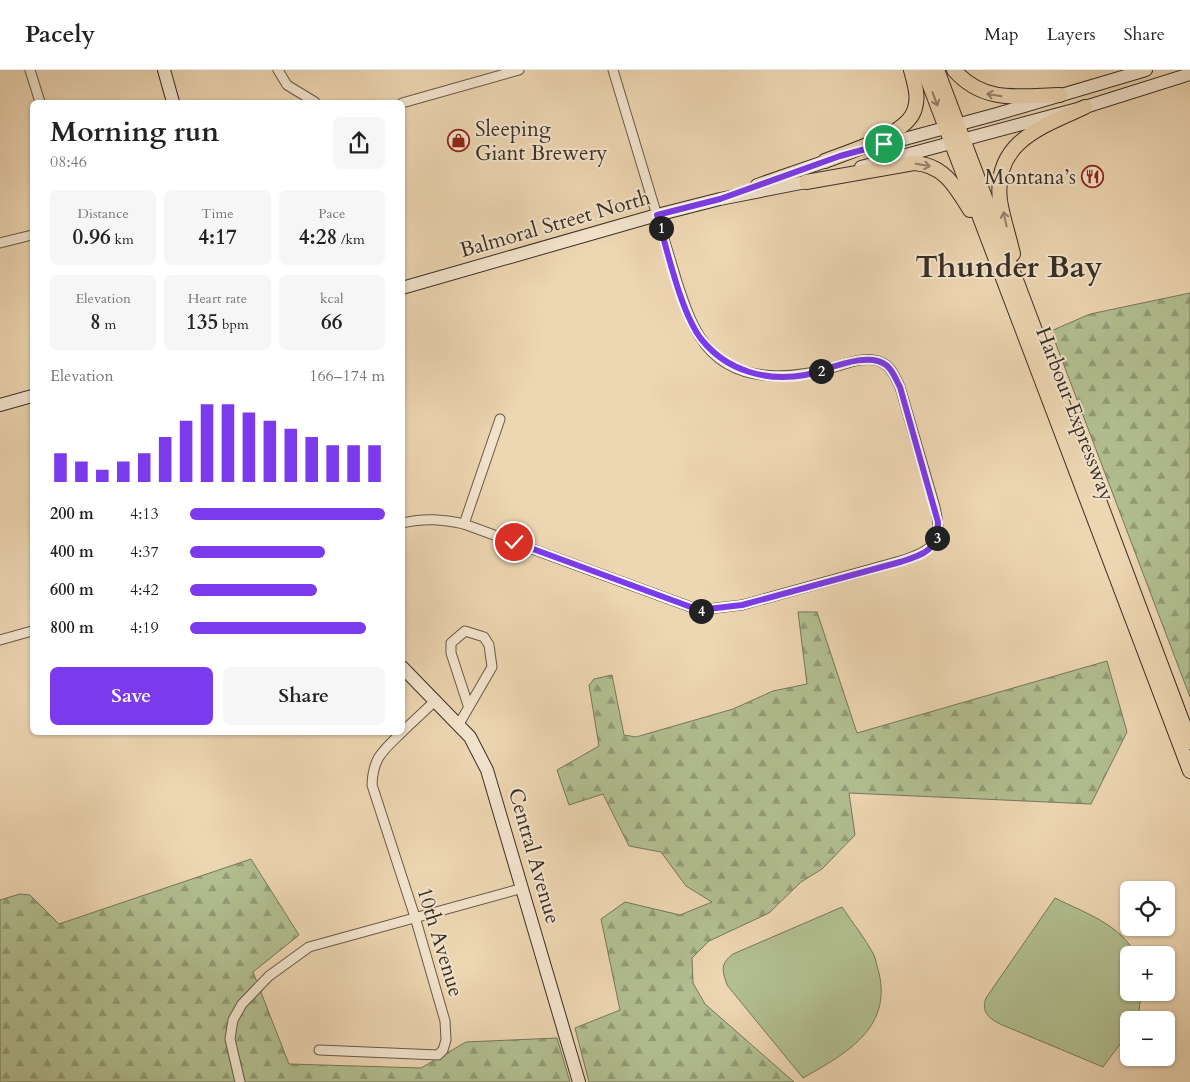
<!DOCTYPE html>
<html lang="en">
<head>
<meta charset="utf-8">
<style>
  body { margin:0; font-family:Cardo,serif; background:#f6f6f6; color:#222; height:100vh; display:flex; flex-direction:column; font-size:19px; white-space:nowrap }
  * { box-sizing:border-box; margin:0 }
  p { font-size:16px; color:#767676 }
  .icon { flex:none; width:28px; height:28px; fill:none; stroke:currentColor; stroke-width:2; stroke-linecap:round; stroke-linejoin:round }
  .map { position:relative; flex:1; overflow:hidden }
  .sheet { position:absolute; left:30px; top:30px; width:375px; height:635px; display:flex; flex-direction:column; background:#fff; border-radius:8px; box-shadow:0 1px 4px #0004 }
  .sheet>* { flex:none }
  .tools { position:absolute; left:1120px; top:811px; display:grid; gap:10px }
  .tools a { display:grid; place-items:center; width:55px; height:55px; border-radius:8px; background:#fff; box-shadow:0 1px 4px #0004; font-size:25px }
  .pin { position:absolute; display:grid; place-items:center; width:42px; height:42px; color:#fff; margin:-21px; border:2px solid #fff; border-radius:50%; box-shadow:0 1px 5px #0007 }
  .km { position:absolute; width:25px; height:25px; margin:-12px; border-radius:50%; background:#222; color:#fff; font-size:14px; line-height:25px; text-align:center }
  .round { display:grid; place-items:center; flex:none; width:52px; height:52px; border-radius:8px; background:#f6f6f6 }
  .summary { display:flex; align-items:center; justify-content:space-between; height:85px; padding:0 20px }
  h1 { font-size:28px; font-weight:600; line-height:38px }
  .stats { display:grid; grid-template-columns:repeat(3,1fr); gap:8px; height:85px; padding:5px 20px }
  .stats div { display:grid; align-content:center; border-radius:8px; background:#f6f6f6; text-align:center }
  .stats b { font-size:21px; font-weight:600 }
  .stats small { font-size:14px; font-weight:400 }
  .stats p { font-size:14px }
  .chart { height:140px; padding:10px 20px }
  .chart p { display:flex; justify-content:space-between }
  .chart svg { width:100%; height:90px; margin-top:5px; stroke:#7c3aed; stroke-width:6 }
  .primary-button { display:flex; gap:10px; margin-top:auto; padding:10px 20px }
  .primary-button a { flex:1; height:58px; border-radius:8px; background:#7c3aed; color:#fff; font-size:20px; font-weight:600; line-height:58px; text-align:center }
  .primary-button a+a { background:#f6f6f6; color:#222 }
  ul { padding:0 20px; list-style:none; font-size:16px }
  li { display:grid; grid-template-columns:80px 60px 1fr; align-items:center; height:38px }
  li i { height:12px; border-radius:6px; background:#7c3aed }
  header { display:flex; align-items:center; gap:30px; box-sizing:border-box; height:70px; padding:0 25px; background:#fff; border-bottom:1px solid #e0e0e0 }
  header strong { font-size:24px }
  nav { display:flex; gap:28px; margin-inline-start:auto; font-size:18px }
  .map>svg:first-child { display:block }
</style>
</head>
<body>
<header>
<strong>Pacely</strong>
<nav><a>Map</a><a>Layers</a><a>Share</a></nav>
</header>
<div class="map">
<svg width="1190" height="1012" viewBox="0 0 1190 1012">
  <defs>
    <pattern id="forest-firs" width="22" height="20" patternUnits="userSpaceOnUse" patternTransform="scale(1.25)"><rect width="22" height="20" fill="#b2bf91"/><path d="M5 1l3.5 6h-7zM16 11l3.5 6h-7z" fill="#929c76"/></pattern>
  </defs>
  <rect width="100%" height="100%" fill="#edd6b2"/>
  <filter id="stains"><feTurbulence type="fractalNoise" baseFrequency=".004" numOctaves="4"/><feColorMatrix values="0 0 0 0 .2 0 0 0 0 .09 0 0 0 0 .02 0 0 0 .5 -.17"/></filter>
  <radialGradient id="worn" r=".72"><stop offset=".6" stop-color="#630" stop-opacity="0"/><stop offset="1" stop-color="#630" stop-opacity=".3"/></radialGradient>
  <g fill="url(#forest-firs)" stroke="#76775b">
    <path d="M 1190,223 L 1190,627 L 1051,261 L 1090,244 Z"/>
    <path d="M 798,542 L 817,542 L 857,663 L 1107,591 L 1127,662 L 1091,734 L 849,723 L 855,765 L 822,799 L 801,812 L 769,843 L 709,871 L 692,888 L 693,913 L 705,934 L 794,1012 L 589,1012 L 575,958 L 620,940 L 601,849 L 625,832 L 680,845 L 712,832 L 686,816 L 661,782 L 629,776 L 603,724 L 569,735 L 557,700 L 599,676 L 589,615 L 594,609 L 612,605 L 624,665 L 636,667 L 733,639 L 773,621 L 807,614 Z"/>
    <path d="M 251,789 L 299,865 L 253,902 L 289,994 L 421,998 L 466,972 L 557,968 L 570,1012 L 0,1012 L 0,830 L 20,824 L 30,825 L 59,854 Z"/>
  </g>
  <g fill="#b2bf91" stroke="#76775b">
    <path d="M 1055,828 C 1085,843 1120,854 1136,885 L 1129,885 L 1129,922 L 1141,923 L 1139,941 L 1134,950 L 1129,950 L 1129,962 L 1103,997 L 1000,954 C 988,948 981,941 986,928 Z"/>
    <path d="M 842,837 C 852,852 865,868 874,885 C 876,890 877,897 879,903 C 892,959 845,984 803,1008 L 727,915 C 722,900 720,894 733,884 Z"/>
  </g>
  <g fill="none" stroke-linecap="round" stroke-linejoin="round">
    <defs>
      <g id="street">
        <path d="M 30,0 L 40,32"/>
        <path d="M 278,0 L 287,15 L 315,32"/>
        <path d="M 402,33 L 519,0"/>
        <path d="M 0,173 L 32,165"/>
        <path d="M 402,453 C 425,448 442,449 464,454 L 699,540 L 742,535 L 900,491 C 933,481 944,473 935,437 L 900,317 C 896,309 893,300 886,295 C 872,284 850,292 835,297 C 788,310 730,315 700,267 C 690,251 684,233 678,215 L 613,0"/>
        <path d="M 464,454 L 500,349"/>
        <path d="M 0,570 L 32,561"/>
        <path d="M 459,654 L 492,597 L 489,575 L 484,567 L 465,561 L 451,573 L 451,583 L 468,635"/>
        <path d="M 402,662 L 436,630"/>
        <path d="M 319,980 L 438,985 L 443,980 L 446,970 L 445,951 L 415,847 L 372,715 C 373,687 383,681 402,662"/>
        <path d="M 240,1012 L 230,969 L 233,950 L 242,934 L 269,906 L 309,877 L 523,818"/>
      </g>
      <g id="secondary">
        <path d="M 164,0 L 173,32"/>
        <path d="M 871,78 L 997,44 L 1146,0"/>
        <path d="M 861,97 L 1085,37 L 1190,4"/>
        <path d="M 757,115 L 835,88"/>
        <path d="M 402,218 L 657,145 L 720,129 L 816,110"/>
        <path d="M 0,335 L 32,326"/>
        <path d="M 402,597 L 470,667 L 487,700 L 579,1012"/>
      </g>
      <g id="primary">
        <path d="M 924,0 L 1190,701"/>
        <path d="M 937,0 L 1190,672"/>
        <path d="M 954,0 C 984,34 1019,26 1060,25"/>
        <path d="M 825,91 C 849,81 909,65 915,38 C 919,26 914,12 911,0"/>
        <path d="M 806,112 L 914,93 C 944,95 955,116 970,140"/>
        <path d="M 1013,184 C 1009,166 1003,149 1000,131 C 993,72 1041,57 1085,37"/>
      </g>
    </defs>
    <use href="#street" stroke="#665948" stroke-width="11"/>
    <use href="#secondary" stroke="#392f25" stroke-width="14"/>
    <use href="#primary" stroke="#392f25" stroke-width="16"/>
    <use href="#street" stroke="#f3e4cd" stroke-width="9"/>
    <use href="#secondary" stroke="#f3e4cd" stroke-width="12"/>
    <use href="#primary" stroke="#edd6b2" stroke-width="14"/>
  </g>
  <defs><path id="oneway-shaft" d="M-6 0H5M1.5-3L5.5 0L1.5 3" fill="none" stroke-width="1.6" stroke-linecap="round" stroke-linejoin="round" transform="scale(1.25)"/></defs>
  <g stroke="#93826c">
    <use href="#oneway-shaft" transform="translate(994 25) rotate(-170)"/>
    <use href="#oneway-shaft" transform="translate(935 29) rotate(70)"/>
    <use href="#oneway-shaft" transform="translate(923 95) rotate(10)"/>
    <use href="#oneway-shaft" transform="translate(1005 149) rotate(-103)"/>
  </g>
  <g fill="none" stroke-linecap="round" stroke-linejoin="round">
    <defs>
      <path id="route" d="M 514,472 L 699,540 L 742,535 L 900,492 C 925,484 938,480 938,452 L 900,317 C 896,310 893,300 886,295 C 867,280 826,301 805,305 C 767,312 727,301 702,270 C 681,244 667,179 657,145 L 720,129 L 840,86 L 884,74"/>
    </defs>
    <use href="#route" stroke="#fff" stroke-width="10"/>
    <use href="#route" stroke="#7c3aed" stroke-width="6"/>
  </g>
  <defs>
    <symbol id="shop-ring" viewBox="-11 -11 22 22"><circle r="9.5" fill="#f3e4cd" stroke="#8f2418" stroke-width="1.5"/><path d="M-5-2.5h2.3a2.7 3.5 0 0 1 5.4 0H5L5.5 6h-11ZM-1.5-2.5h3a1.5 2.3 0 0 0-3 0Z" fill="#8f2418"/></symbol>
    <symbol id="restaurant-ring" viewBox="-11 -11 22 22"><circle r="9.5" fill="#f3e4cd" stroke="#8f2418" stroke-width="1.5"/><path d="M-5-6h1v4h1v-4h1v4h1v-4h1v5L-1.5 .5V6h-2V.5L-5-1ZM5-6V6H3V1.5H1.5Q1.5-4 5-6Z" fill="#8f2418"/></symbol>
  </defs>
  <g fill-rule="evenodd">
    <use href="#shop-ring" x="446" y="58" width="25" height="25"/>
    <use href="#restaurant-ring" x="1080" y="94" width="25" height="25"/>
  </g>
  <g text-anchor="middle" dominant-baseline="central" stroke-width="4" stroke-linejoin="round" paint-order="stroke">
    <g font-size="21" fill="#392f25" stroke="#f3e4cd" text-anchor="start">
      <text x="475" y="59">Sleeping<tspan x="475" dy="24">Giant Brewery</tspan></text>
      <text x="1076" y="107" text-anchor="end">Montana’s</text>
    </g>
    <g font-size="21" fill="#392f25" stroke="#f3e4cd">
      <text transform="translate(555 154) rotate(-16)">Balmoral Street North</text>
      <text transform="translate(1075 344) rotate(69)">Harbour Expressway</text>
      <text transform="translate(534 786) rotate(74)">Central Avenue</text>
      <text transform="translate(440 872) rotate(73)">10th Avenue</text>
    </g>
    <g font-size="31" font-weight="bold" fill="#392f25" stroke="#f3e4cd">
      <text x="1009" y="197">Thunder Bay</text>
    </g>
  </g>
  <rect width="100%" height="100%" filter="url(#stains)"/>
  <rect width="100%" height="100%" fill="url(#worn)"/>
</svg>
<div class="tools">
<a><svg class="icon" aria-label="locate" viewBox="0 0 24 24"><circle cx="12" cy="12" r="6"/><path d="M12 2v4M12 18v4M2 12h4M18 12h4"/></svg></a>
<a>+</a>
<a>−</a>
</div>
<div class="pin" style="left:884px;top:74px;background:#1e9e55"><svg class="icon" aria-label="arrive" viewBox="0 0 24 24"><path d="M6 21V4h12l-3 4 3 4H6"/></svg></div>
<div class="pin" style="left:514px;top:472px;background:#d93025"><svg class="icon" aria-label="check" viewBox="0 0 24 24"><path d="M5 12l5 5 9-10"/></svg></div>
<b class="km" style="left:661px;top:158px">1</b>
<b class="km" style="left:821px;top:301px">2</b>
<b class="km" style="left:937px;top:468px">3</b>
<b class="km" style="left:701px;top:541px">4</b>
<section class="sheet">
<div class="summary"><div><h1>Morning run</h1><p>08:46</p></div><a class="round"><svg class="icon" aria-label="share" viewBox="0 0 24 24"><path d="M12 15V3M7 8l5-5 5 5M5 13v7h14v-7"/></svg></a></div>
<div class="stats">
<div><p>Distance</p><b>0.96<small> km</small></b></div>
<div><p>Time</p><b>4:17</b></div>
<div><p>Pace</p><b>4:28<small> /km</small></b></div>
</div>
<div class="stats">
<div><p>Elevation</p><b>8<small> m</small></b></div>
<div><p>Heart rate</p><b>135<small> bpm</small></b></div>
<div><p>kcal</p><b>66</b></div>
</div>
<div class="chart"><p><span>Elevation</span>166–174 m</p>
<svg viewBox="0 0 160 44" preserveAspectRatio="none"><path d="M5 44V30M15 44V34M25 44V38M35 44V34M45 44V30M55 44V22M65 44V14M75 44V6M85 44V6M95 44V10M105 44V14M115 44V18M125 44V22M135 44V26M145 44V26M155 44V26"/></svg>
</div>
<ul>
<li><b>200 m</b>4:13<i style="width:100%"></i></li>
<li><b>400 m</b>4:37<i style="width:69%"></i></li>
<li><b>600 m</b>4:42<i style="width:65%"></i></li>
<li><b>800 m</b>4:19<i style="width:90%"></i></li>
</ul>
<div class="primary-button"><a>Save</a><a>Share</a></div>
</section>
</div>
</body>
</html>
